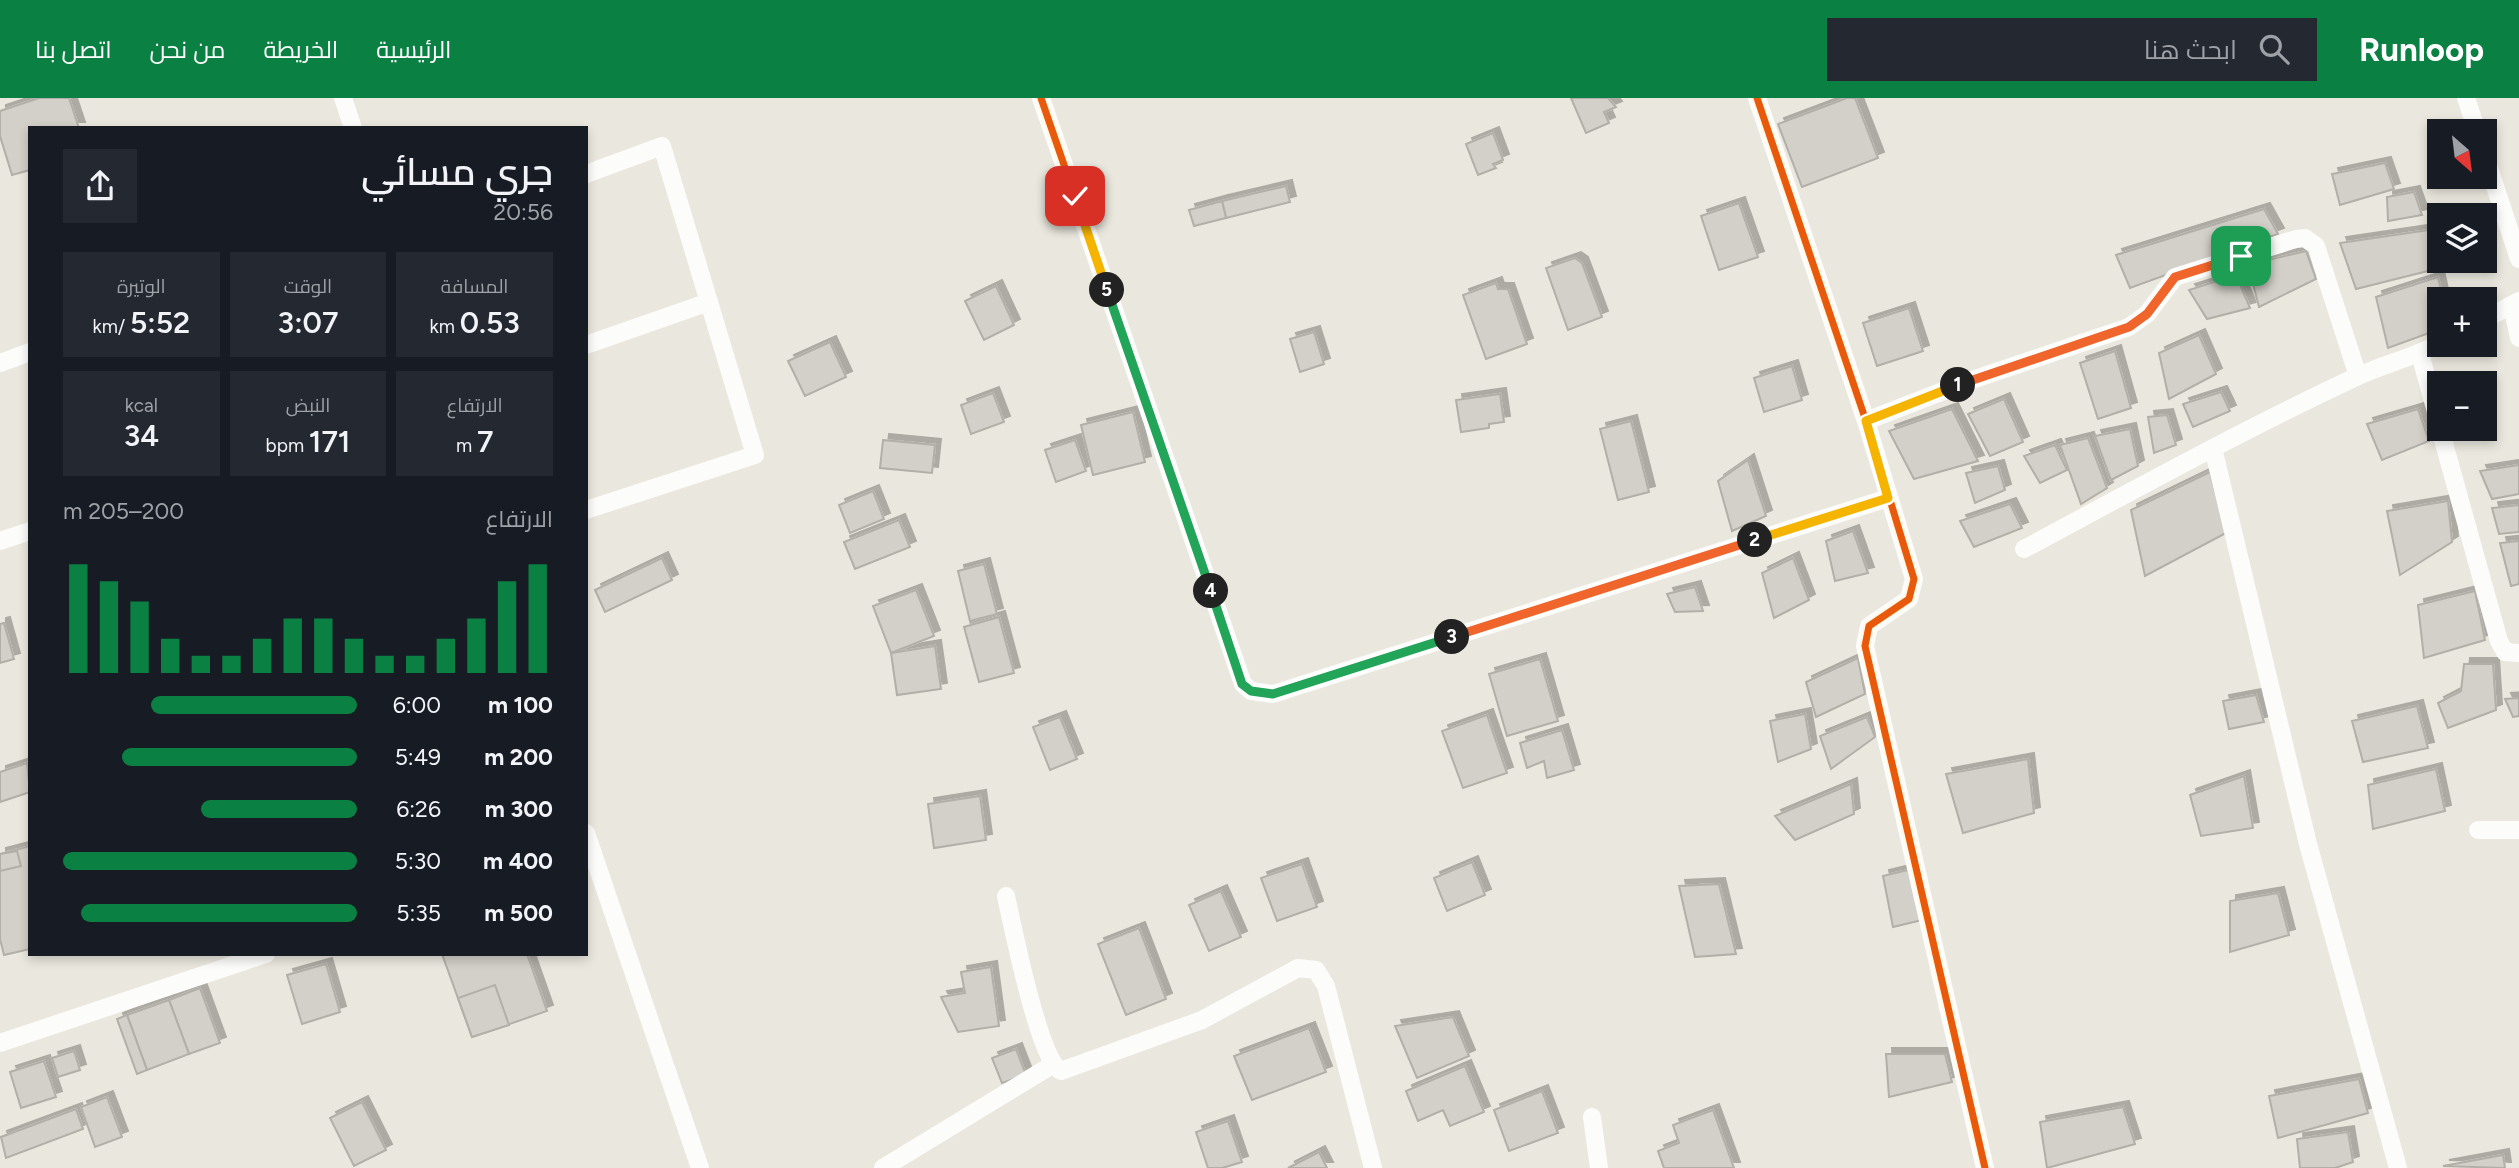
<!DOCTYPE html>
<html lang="ar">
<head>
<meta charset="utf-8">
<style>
  body { margin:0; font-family:Figtree,Cairo,sans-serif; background:#242831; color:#f1f3f6; direction:rtl; height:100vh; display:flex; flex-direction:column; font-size:26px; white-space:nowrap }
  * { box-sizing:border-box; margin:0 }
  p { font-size:23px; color:#9ea1a6 }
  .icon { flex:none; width:38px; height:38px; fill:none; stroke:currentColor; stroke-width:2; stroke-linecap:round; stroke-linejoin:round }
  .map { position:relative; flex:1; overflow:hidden; direction:ltr }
  .panel { position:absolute; left:28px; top:28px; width:560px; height:830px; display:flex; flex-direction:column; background:#171b24; border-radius:0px; box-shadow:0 4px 10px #0003; direction:rtl }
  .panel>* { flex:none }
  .needle { width:46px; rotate:152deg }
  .fabs { position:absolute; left:2427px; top:21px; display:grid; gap:14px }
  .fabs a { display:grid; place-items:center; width:70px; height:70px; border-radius:0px; background:#171b24; box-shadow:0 4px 10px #0003; font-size:35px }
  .pin { position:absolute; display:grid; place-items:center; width:60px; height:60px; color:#fff; margin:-30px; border-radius:14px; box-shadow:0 4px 10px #0006 }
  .km { position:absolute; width:35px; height:35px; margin:-18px; border-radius:50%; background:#222; color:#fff; font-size:19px; line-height:35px; text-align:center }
  .round { display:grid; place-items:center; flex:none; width:74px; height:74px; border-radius:0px; background:#242831 }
  .summary { display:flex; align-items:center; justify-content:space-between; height:119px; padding:0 35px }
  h1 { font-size:38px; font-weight:600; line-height:52px }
  .stats { display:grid; grid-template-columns:repeat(3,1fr); gap:10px; height:119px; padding:7px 35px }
  .stats div { display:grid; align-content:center; border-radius:0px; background:#242831; text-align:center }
  .stats b { font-size:30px; font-weight:600 }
  .stats small { font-size:19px; font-weight:400 }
  .stats p { font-size:19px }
  .chart { height:196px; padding:14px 35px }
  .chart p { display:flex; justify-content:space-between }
  .chart svg { width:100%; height:126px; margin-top:7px; stroke:#0b8043; stroke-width:6 }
  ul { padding:0 35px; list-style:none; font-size:23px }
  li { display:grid; grid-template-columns:112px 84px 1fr; align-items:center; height:52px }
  li i { height:18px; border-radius:9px; background:#0b8043 }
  header { display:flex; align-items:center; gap:42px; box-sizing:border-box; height:98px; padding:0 35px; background:#0b8043; color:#fff }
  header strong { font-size:33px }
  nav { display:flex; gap:38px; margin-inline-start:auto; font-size:24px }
  .search { width:490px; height:63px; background:#242831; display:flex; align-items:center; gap:18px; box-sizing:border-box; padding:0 24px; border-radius:0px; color:#9ea1a6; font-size:26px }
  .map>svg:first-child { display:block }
</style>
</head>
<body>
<header>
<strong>Runloop</strong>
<div class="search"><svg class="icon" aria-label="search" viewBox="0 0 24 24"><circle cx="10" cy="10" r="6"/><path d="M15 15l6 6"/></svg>ابحث هنا</div>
<nav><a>الرئيسية</a><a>الخريطة</a><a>من نحن</a><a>اتصل بنا</a></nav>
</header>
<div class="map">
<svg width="2519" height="1070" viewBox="0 0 2519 1070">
  <defs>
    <filter id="shadow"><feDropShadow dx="6" dy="-6" stdDeviation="0" flood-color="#0004"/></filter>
  </defs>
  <rect width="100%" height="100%" fill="#eae8de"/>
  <g fill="#d3d0c9" stroke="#b2afa8" stroke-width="2" filter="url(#shadow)">
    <path d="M 39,0 L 69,0 L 79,30 L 30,30 L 30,72 L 12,77 L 0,38 L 0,13 Z"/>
    <path d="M 1571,0 L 1608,0 L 1616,9 L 1604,14 L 1609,25 L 1586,35 Z"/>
    <path d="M 1847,0 L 1855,0 L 1878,60 L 1802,89 L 1778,26 Z"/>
    <path d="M 1493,35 L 1503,62 L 1493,66 L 1496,70 L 1478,77 L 1466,46 Z"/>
    <path d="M 2385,65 L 2394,91 L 2340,107 L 2332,76 Z"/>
    <path d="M 1286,88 L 1290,104 L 1226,120 L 1222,103 Z"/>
    <path d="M 2414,94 L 2422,117 L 2388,123 L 2387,99 Z"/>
    <path d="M 1222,103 L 1226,120 L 1194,128 L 1189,112 Z"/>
    <path d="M 1739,105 L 1758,159 L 1719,172 L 1701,118 Z"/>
    <path d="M 2264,111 L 2278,136 L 2130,190 L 2116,157 Z"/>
    <path d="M 2429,132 L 2436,171 L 2356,191 L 2340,145 Z"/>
    <path d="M 2306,153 L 2316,181 L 2259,209 L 2248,167 Z"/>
    <path d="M 1575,160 L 1582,165 L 1602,219 L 1568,232 L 1546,170 Z"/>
    <path d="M 2236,177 L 2250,210 L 2207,221 L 2189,192 Z"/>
    <path d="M 2438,179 L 2443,201 L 2440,201 L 2440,231 L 2388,250 L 2376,199 Z"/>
    <path d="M 1496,185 L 1498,191 L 1508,191 L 1527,246 L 1486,261 L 1463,197 Z"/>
    <path d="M 996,188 L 1014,227 L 984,242 L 965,203 Z"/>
    <path d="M 1909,210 L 1923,253 L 1877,268 L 1863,225 Z"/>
    <path d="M 1314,234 L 1324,266 L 1300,274 L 1290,241 Z"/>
    <path d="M 2199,237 L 2216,276 L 2169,301 L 2159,255 Z"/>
    <path d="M 830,244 L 846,279 L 805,298 L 788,263 Z"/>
    <path d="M 2115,253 L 2131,310 L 2098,321 L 2080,265 Z"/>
    <path d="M 1792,268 L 1802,302 L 1764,314 L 1754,280 Z"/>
    <path d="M 2221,294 L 2230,313 L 2193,329 L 2183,306 Z"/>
    <path d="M 993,295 L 1004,324 L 971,336 L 961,307 Z"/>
    <path d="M 1500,296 L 1504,324 L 1489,326 L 1489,330 L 1461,334 L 1456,302 Z"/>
    <path d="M 2004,301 L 2023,344 L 1990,358 L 1968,316 Z"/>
    <path d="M 1952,311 L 1978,363 L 1914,381 L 1889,333 Z"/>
    <path d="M 2418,311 L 2429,343 L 2382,362 L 2367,326 Z"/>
    <path d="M 1133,314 L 1145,364 L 1093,377 L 1081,327 Z"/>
    <path d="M 2167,317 L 2176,347 L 2154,355 L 2148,319 Z"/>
    <path d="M 1631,323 L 1649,394 L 1618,402 L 1600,331 Z"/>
    <path d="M 2130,331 L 2138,368 L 2111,382 L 2095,338 Z"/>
    <path d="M 2088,340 L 2107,390 L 2081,406 L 2060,347 Z"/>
    <path d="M 883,342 L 935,347 L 932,375 L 880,370 Z"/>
    <path d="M 1075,342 L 1086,373 L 1056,384 L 1045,352 Z"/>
    <path d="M 2055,347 L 2067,372 L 2040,385 L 2024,358 Z"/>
    <path d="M 1748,362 L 1766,418 L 1732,433 L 1718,383 Z"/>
    <path d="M 2519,367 L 2519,396 L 2492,401 L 2480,373 Z"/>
    <path d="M 1998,368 L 2005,392 L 1975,405 L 1966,375 Z"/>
    <path d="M 2210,374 L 2226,435 L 2145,478 L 2131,412 Z"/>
    <path d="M 873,393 L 884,421 L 850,435 L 839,407 Z"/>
    <path d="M 2448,403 L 2452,444 L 2400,477 L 2387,413 Z"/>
    <path d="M 2010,406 L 2022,430 L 1974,449 L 1960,423 Z"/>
    <path d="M 2519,407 L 2519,434 L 2499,436 L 2492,410 Z"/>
    <path d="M 899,422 L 910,449 L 855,471 L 844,444 Z"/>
    <path d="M 1853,433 L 1868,475 L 1835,483 L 1826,443 Z"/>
    <path d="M 2519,443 L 2519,486 L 2511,488 L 2500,445 Z"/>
    <path d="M 662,460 L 672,482 L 605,514 L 595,492 Z"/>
    <path d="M 1793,460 L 1809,502 L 1774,520 L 1762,475 Z"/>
    <path d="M 984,466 L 997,516 L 970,523 L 958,473 Z"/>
    <path d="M 1695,489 L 1703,513 L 1675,514 L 1667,496 Z"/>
    <path d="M 916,492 L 934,538 L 891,555 L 873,508 Z"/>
    <path d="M 2475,493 L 2485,542 L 2424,560 L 2418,507 Z"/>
    <path d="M 999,519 L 1014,575 L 979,584 L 964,529 Z"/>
    <path d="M 4,525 L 14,561 L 0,565 L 0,526 Z"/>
    <path d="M 935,548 L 941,591 L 897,597 L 891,555 Z"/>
    <path d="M 1858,560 L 1865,596 L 1816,619 L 1806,584 Z"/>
    <path d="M 1540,561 L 1558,623 L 1507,638 L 1489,576 Z"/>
    <path d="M 2464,566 L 2493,566 L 2496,612 L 2448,630 L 2438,605 L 2461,593 Z"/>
    <path d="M 2256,597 L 2264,624 L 2229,631 L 2223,603 Z"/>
    <path d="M 2519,600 L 2519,618 L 2513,619 L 2505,601 Z"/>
    <path d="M 2417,608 L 2428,650 L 2363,664 L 2352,623 Z"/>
    <path d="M 1805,616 L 1811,651 L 1778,664 L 1770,623 Z"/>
    <path d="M 1487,617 L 1507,675 L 1463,690 L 1442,633 Z"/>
    <path d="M 1060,619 L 1077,661 L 1050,672 L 1033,629 Z"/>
    <path d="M 1867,619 L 1875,639 L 1831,671 L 1820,638 Z"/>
    <path d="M 1562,632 L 1574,672 L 1547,680 L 1544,663 L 1527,670 L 1520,645 Z"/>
    <path d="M 2028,661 L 2034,715 L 1963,735 L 1946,676 Z"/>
    <path d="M 27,665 L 30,694 L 0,704 L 0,674 Z"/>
    <path d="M 2436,671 L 2445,713 L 2373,731 L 2368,687 Z"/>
    <path d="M 2244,678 L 2253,730 L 2201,738 L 2190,697 Z"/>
    <path d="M 1851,686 L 1854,716 L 1795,742 L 1775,718 Z"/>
    <path d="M 980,698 L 986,742 L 934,750 L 928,706 Z"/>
    <path d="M 30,748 L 30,851 L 4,857 L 0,841 L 0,756 Z"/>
    <path d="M 17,753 L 21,768 L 0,773 L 0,756 Z"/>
    <path d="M 1472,764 L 1485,797 L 1447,813 L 1434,780 Z"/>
    <path d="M 1302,766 L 1317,809 L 1277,823 L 1261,780 Z"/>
    <path d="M 1908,772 L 1922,822 L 1893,829 L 1883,778 Z"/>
    <path d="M 1719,786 L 1736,856 L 1695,859 L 1679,788 Z"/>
    <path d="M 1221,793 L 1241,839 L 1209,853 L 1189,807 Z"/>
    <path d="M 2278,795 L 2289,837 L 2230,854 L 2230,803 Z"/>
    <path d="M 1139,830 L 1166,901 L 1126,917 L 1098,846 Z"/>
    <path d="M 442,856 L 527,856 L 547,913 L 472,939 Z"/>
    <path d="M 326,866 L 340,914 L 302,926 L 287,877 Z"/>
    <path d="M 991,869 L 999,928 L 958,934 L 941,899 L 965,895 L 961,874 Z"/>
    <path d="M 495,887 L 509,927 L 472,939 L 458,900 Z"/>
    <path d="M 200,890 L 220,945 L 189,956 L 169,902 Z"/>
    <path d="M 169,902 L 189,956 L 147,972 L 127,917 Z"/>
    <path d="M 127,917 L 147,972 L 137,976 L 117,921 Z"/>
    <path d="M 1453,919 L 1469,958 L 1417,980 L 1395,928 Z"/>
    <path d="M 1309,930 L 1326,974 L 1252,1002 L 1234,958 Z"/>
    <path d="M 1016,951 L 1026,977 L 1002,985 L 992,960 Z"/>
    <path d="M 74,953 L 80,972 L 58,979 L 52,960 Z"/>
    <path d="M 1886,956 L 1945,956 L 1952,984 L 1889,999 Z"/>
    <path d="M 44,963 L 56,999 L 21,1010 L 10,974 Z"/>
    <path d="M 1465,968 L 1484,1014 L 1450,1028 L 1443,1012 L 1418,1023 L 1406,993 Z"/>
    <path d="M 2359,981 L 2368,1015 L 2278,1040 L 2269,998 Z"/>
    <path d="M 1542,993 L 1558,1035 L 1509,1053 L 1494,1012 Z"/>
    <path d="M 107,999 L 122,1039 L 95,1049 L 81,1009 Z"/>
    <path d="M 362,1004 L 386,1052 L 354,1068 L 330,1020 Z"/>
    <path d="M 2123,1009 L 2135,1046 L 2047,1070 L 2040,1024 Z"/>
    <path d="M 76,1011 L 83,1031 L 6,1060 L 1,1039 Z"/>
    <path d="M 1713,1012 L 1734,1070 L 1664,1070 L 1658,1053 L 1679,1045 L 1673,1027 Z"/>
    <path d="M 1228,1023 L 1242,1064 L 1222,1070 L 1208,1070 L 1196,1034 Z"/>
    <path d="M 2348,1034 L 2353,1064 L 2335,1070 L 2300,1070 L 2297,1041 Z"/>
    <path d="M 1319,1054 L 1327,1070 L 1288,1070 Z"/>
    <path d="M 2503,1057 L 2505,1070 L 2443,1068 Z"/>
  </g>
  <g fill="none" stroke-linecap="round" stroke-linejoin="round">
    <g stroke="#fcfcfa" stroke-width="18">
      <path d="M 343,0 L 353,30"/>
      <path d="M 1041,0 L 1243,586 L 1251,593 L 1273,596 L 1888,400"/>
      <path d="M 1757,0 L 1866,323 L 1914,481 L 1909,501 L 1869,528 L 1865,548 L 1985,1070"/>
      <path d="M 2466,0 L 2477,33"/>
      <path d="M 2485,58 L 2519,161"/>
      <path d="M 586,76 L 662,48 L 755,357 L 586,412"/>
      <path d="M 2512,207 L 2519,240"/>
      <path d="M 2485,221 L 2519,203"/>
      <path d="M 586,247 L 709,204"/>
      <path d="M 2420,256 L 2440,328"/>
      <path d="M 0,265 L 30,254"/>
      <path d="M 1866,323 L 1969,283 L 2129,229 L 2147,216 L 2175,179 L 2296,141 L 2305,140 L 2316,148 L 2358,278"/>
      <path d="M 2440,331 L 2499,543 L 2505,554 L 2519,555"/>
      <path d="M 2213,350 L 2308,746 L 2398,1070"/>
      <path d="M 0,443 L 30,433"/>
      <path d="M 2024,451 C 2134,392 2243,332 2356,279 C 2383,266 2413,260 2440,245"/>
      <path d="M 2478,732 L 2519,732"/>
      <path d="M 586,735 L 700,1070"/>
      <path d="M 1006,798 C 1012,825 1040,966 1061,973 L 1202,922 L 1298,870 L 1316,872 L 1326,888 L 1373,1070"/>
      <path d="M 0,945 L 266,856"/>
      <path d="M 1592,1019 L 1599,1070"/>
      <path d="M 883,1070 L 1052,967"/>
    </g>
    <defs>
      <g id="cycleway">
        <path d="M 1041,0 L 1243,586 L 1251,593 L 1273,596 L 1888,400"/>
        <path d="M 1757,0 L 1866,323 L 1914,481 L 1909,501 L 1869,528 L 1865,548 L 1985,1070"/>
      </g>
    </defs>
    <use href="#cycleway" stroke="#fdf9e6" stroke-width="11"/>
    <use href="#cycleway" stroke="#e8590c" stroke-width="7"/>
  </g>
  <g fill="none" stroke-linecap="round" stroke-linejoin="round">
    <defs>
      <path id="split-1" d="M 1958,287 L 2129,229 L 2147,216 L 2175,179 L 2241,158"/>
      <path id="split-2" d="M 1755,442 L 1888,400 L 1866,323 L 1958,287"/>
      <path id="split-3" d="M 1452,539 L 1755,442"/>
      <path id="split-4" d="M 1211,493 L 1242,586 L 1251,593 L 1273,596 L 1452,539"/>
      <path id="split-5" d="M 1107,192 L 1211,493"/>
      <path id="split-6" d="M 1075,98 L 1107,192"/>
    </defs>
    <use href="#split-1" stroke="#fff" stroke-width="14"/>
    <use href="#split-2" stroke="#fff" stroke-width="14"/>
    <use href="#split-3" stroke="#fff" stroke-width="14"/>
    <use href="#split-4" stroke="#fff" stroke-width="14"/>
    <use href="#split-5" stroke="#fff" stroke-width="14"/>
    <use href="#split-6" stroke="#fff" stroke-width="14"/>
    <use href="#split-1" stroke="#f0652b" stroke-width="9"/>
    <use href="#split-2" stroke="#f5b400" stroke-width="9"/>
    <use href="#split-3" stroke="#f0652b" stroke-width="9"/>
    <use href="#split-4" stroke="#22a559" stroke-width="9"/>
    <use href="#split-5" stroke="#22a559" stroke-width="9"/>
    <use href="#split-6" stroke="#f5b400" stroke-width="9"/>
  </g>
</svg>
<div class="fabs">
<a><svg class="needle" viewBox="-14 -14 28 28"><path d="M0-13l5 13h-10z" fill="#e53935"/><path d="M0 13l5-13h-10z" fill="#9ea1a6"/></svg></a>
<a><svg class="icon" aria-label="layers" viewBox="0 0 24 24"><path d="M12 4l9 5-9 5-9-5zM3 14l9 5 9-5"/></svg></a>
<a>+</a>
<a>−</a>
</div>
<div class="pin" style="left:2241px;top:158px;background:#1e9e55"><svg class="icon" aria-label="arrive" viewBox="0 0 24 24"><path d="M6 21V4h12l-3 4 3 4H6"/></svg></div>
<div class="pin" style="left:1075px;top:98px;background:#d93025"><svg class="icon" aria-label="check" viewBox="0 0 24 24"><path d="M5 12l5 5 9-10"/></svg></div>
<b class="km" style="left:1958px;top:287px">1</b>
<b class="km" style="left:1755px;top:442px">2</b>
<b class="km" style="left:1452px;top:539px">3</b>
<b class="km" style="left:1211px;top:493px">4</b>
<b class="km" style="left:1107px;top:192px">5</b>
<section class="panel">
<div class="summary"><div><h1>جري مسائي</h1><p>20:56</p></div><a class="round"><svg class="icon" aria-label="share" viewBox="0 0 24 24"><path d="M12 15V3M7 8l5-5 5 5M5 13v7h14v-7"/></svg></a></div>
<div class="stats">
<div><p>المسافة</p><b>0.53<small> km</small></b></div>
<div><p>الوقت</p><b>3:07</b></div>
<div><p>الوتيرة</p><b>5:52<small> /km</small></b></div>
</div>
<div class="stats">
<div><p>الارتفاع</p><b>7<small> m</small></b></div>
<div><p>النبض</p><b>171<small> bpm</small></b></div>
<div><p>kcal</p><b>34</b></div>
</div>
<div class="chart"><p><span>الارتفاع</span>200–205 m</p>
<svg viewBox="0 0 160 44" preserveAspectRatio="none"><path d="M5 44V6M15 44V12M25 44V19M35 44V32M45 44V38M55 44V38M65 44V32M75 44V25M85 44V25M95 44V32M105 44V38M115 44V38M125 44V32M135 44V25M145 44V12M155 44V6"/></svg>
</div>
<ul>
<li><b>100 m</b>6:00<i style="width:70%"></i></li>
<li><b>200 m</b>5:49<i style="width:80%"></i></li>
<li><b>300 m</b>6:26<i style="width:53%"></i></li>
<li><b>400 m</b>5:30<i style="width:100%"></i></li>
<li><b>500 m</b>5:35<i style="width:94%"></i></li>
</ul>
</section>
</div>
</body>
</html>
